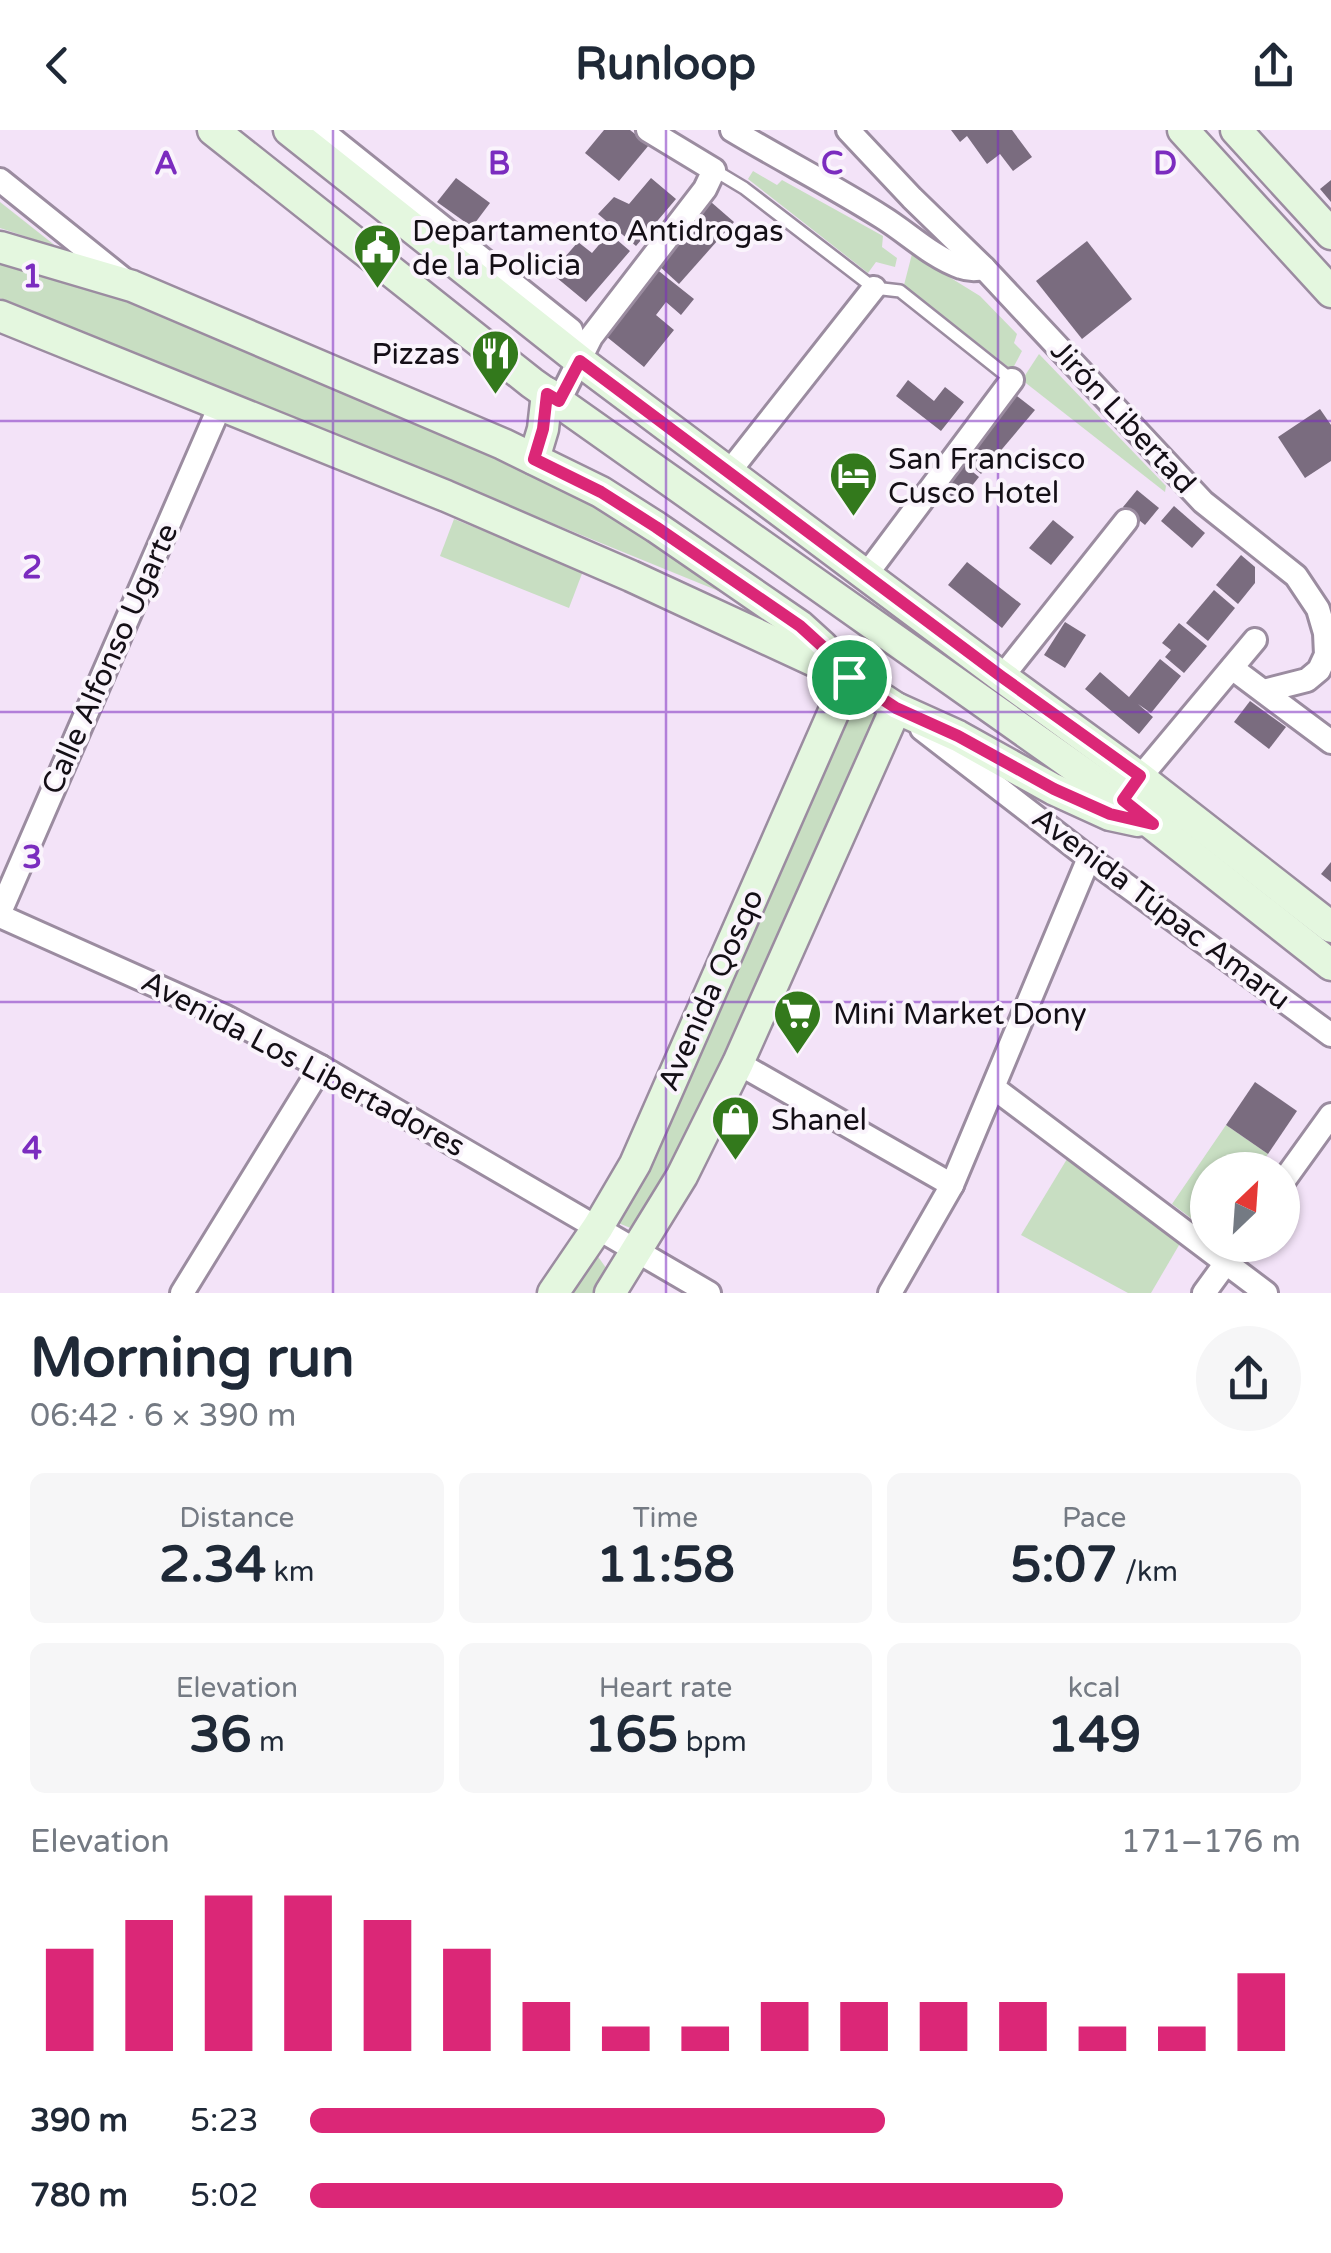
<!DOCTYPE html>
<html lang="en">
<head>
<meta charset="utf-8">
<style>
  body { margin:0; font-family:"Varela Round",sans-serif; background:#f6f6f7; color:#1f2937; height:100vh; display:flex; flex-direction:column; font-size:38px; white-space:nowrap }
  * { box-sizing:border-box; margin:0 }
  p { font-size:32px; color:#747a83 }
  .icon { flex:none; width:55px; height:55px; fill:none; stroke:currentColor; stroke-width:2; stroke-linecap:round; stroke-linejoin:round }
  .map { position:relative; height:1163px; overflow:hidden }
  .panel { display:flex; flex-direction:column; background:#fff; flex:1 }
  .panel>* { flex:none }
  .needle { width:65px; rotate:25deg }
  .fabs { position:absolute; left:1190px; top:1022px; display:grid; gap:20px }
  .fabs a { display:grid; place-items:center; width:110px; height:110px; border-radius:50%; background:#fff; box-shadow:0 2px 8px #0004; font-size:50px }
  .pin { position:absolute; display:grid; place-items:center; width:85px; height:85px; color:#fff; margin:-42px; border:5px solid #fff; border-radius:50%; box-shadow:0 2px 10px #0007 }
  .round { display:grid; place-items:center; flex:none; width:105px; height:105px; border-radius:52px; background:#f6f6f7 }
  .summary { display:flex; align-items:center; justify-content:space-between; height:170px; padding:0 30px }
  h1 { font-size:55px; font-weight:700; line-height:75px }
  .stats { display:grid; grid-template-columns:repeat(3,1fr); gap:15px; height:170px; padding:10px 30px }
  .stats div { display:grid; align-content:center; border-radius:15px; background:#f6f6f7; text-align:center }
  .stats b { font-size:50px; font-weight:700 }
  .stats small { font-size:28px; font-weight:400 }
  .stats p { font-size:28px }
  .chart { height:280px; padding:20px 30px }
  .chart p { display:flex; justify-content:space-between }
  .chart svg { width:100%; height:180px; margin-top:10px; stroke:#db2777; stroke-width:6 }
  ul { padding:0 30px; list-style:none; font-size:32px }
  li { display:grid; grid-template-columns:160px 120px 1fr; align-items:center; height:75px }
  li i { height:25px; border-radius:12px; background:#db2777 }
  header { display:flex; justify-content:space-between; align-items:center; height:130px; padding:0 30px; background:#fff; font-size:45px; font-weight:700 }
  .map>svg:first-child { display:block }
</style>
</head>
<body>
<header><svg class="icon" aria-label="back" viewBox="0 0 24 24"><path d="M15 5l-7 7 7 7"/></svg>Runloop<svg class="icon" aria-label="share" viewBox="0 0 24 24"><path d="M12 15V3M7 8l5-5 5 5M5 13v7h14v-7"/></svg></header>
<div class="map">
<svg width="1331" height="1163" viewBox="0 0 1331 1163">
  <rect width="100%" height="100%" fill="#f3e3f8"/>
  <g fill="#c8dec2">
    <path d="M 753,41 L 777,55 L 782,50 L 883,106 L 882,117 L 897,128 L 895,137 L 876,132 L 868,143 L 748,49 Z"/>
    <path d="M 0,72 L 57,117 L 0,98 Z"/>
    <path d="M 912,124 L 980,166 L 1017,204 L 1014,213 L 1022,221 L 1012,240 L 904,155 Z"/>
    <path d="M 0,132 L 139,174 L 594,368 L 748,473 L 0,168 Z"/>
    <path d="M 1039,224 L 1166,356 L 1165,362 L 1022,250 Z"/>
    <path d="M 454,389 L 583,441 L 569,478 L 440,426 Z"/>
    <path d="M 858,559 L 881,590 L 701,990 L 640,1102 L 616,1092 Z"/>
    <path d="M 1226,995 L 1268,1024 L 1257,1040 L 1208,1040 L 1207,1100 L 1172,1074 Z"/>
    <path d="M 1067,1029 L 1182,1110 L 1151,1163 L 1128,1163 L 1021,1105 Z"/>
    <path d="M 591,1117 L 609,1142 L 596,1163 L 561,1163 Z"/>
  </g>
  <g fill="#7a6c7f">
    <path d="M 604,0 L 630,0 L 649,15 L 619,51 L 585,23 Z"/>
    <path d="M 951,0 L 1012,0 L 1032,27 L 1013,41 L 1000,24 L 987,34 L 967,6 L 960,12 Z"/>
    <path d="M 456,48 L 490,73 L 472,97 L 437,72 Z"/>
    <path d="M 651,48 L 676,69 L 636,116 L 598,84 L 614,67 L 629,74 Z"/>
    <path d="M 1331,50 L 1331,72 L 1320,59 Z"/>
    <path d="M 711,72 L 734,92 L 679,154 L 657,134 Z"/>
    <path d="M 609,103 L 630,121 L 586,172 L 551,143 L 578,112 L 592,123 Z"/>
    <path d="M 1087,111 L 1132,169 L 1082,209 L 1036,151 Z"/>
    <path d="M 655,138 L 694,169 L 681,185 L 666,172 L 656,185 L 674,200 L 644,237 L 602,203 Z"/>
    <path d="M 908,250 L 934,271 L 945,257 L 964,272 L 941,301 L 896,266 Z"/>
    <path d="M 1013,263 L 1035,280 L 981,344 L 960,326 Z"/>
    <path d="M 1320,279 L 1331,295 L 1331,331 L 1305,348 L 1278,307 Z"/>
    <path d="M 958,330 L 979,347 L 959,372 L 938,356 Z"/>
    <path d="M 1137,360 L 1159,378 L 1145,395 L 1123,377 Z"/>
    <path d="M 1174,376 L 1205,403 L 1192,418 L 1161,391 Z"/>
    <path d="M 1053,390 L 1074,407 L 1051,435 L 1029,418 Z"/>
    <path d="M 1241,425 L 1255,437 L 1255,453 L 1238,474 L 1216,455 Z"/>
    <path d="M 967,432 L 1021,474 L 1002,498 L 948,455 Z"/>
    <path d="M 1214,460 L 1235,478 L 1208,511 L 1186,493 Z"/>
    <path d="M 1065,492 L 1086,505 L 1065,538 L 1044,525 Z"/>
    <path d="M 1179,493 L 1207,516 L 1184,543 L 1165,527 L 1171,520 L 1162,513 Z"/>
    <path d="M 1160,529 L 1181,546 L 1151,583 L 1138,574 L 1153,587 L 1139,604 L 1085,559 L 1100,542 L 1129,567 Z"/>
    <path d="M 1250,571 L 1286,597 L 1269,619 L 1234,592 Z"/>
    <path d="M 1331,732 L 1331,752 L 1321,744 Z"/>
    <path d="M 1255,952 L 1297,981 L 1268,1024 L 1226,995 Z"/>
  </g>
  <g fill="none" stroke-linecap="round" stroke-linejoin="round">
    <defs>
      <path id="lane" d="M 714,40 L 744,58 L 874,158 L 900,161 L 1012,250"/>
      <g id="street">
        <path d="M 321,0 L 571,200 L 580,231"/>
        <path d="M 732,0 C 782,30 833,56 882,87 C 908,103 932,127 961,137 C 969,140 975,140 984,138"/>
        <path d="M 848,0 L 912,68 L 984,138 L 1203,372 L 1296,446 L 1318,479 L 1325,503 L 1326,525 L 1319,540 L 1307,550 L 1264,561"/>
        <path d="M 0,50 L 122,148"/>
        <path d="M 559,271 L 591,207 L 705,59 L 714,40 L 648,0"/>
        <path d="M 729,342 L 874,158"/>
        <path d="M 866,445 L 1012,250"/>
        <path d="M 1232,538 L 1331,612"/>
        <path d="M 1002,547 L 1126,391"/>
        <path d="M 922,599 L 1089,728 L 1331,905"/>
        <path d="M 1132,657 L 1255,510"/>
        <path d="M 0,782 L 220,276"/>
        <path d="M 0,786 L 224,886 L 321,937 L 709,1163"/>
        <path d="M 738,933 L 952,1055"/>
        <path d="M 994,958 L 1266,1163"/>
        <path d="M 1282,1053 L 1331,985"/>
        <path d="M 182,1163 L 321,937"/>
        <path d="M 890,1163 L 952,1055 L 1089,728"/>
        <path d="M 1204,1163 L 1239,1115"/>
      </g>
      <g id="secondary">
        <path d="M 213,0 L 532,253 L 1123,671 L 1331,835"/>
        <path d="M 289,0 L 580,231 L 1002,547 L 1139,647 L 1331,797"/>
        <path d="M 1183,0 L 1331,162"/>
        <path d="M 1236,0 L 1331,104"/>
        <path d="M 0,117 L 132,156 L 503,314 L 601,362 L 656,397 L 800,496 L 822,516 L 840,537"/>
        <path d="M 0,186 L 446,366 L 631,446 L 849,547 L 896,578 L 958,606 L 1053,659 L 1110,685 L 1138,691"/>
        <path d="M 534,329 L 543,299 L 547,263"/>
        <path d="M 553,1163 L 598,1097 L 635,1034 L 849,547"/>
        <path d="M 610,1163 L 682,1046 L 738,933 L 896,578"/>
      </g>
    </defs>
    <use href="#lane" stroke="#9b8ca0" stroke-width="16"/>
    <use href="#street" stroke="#9b8ca0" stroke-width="28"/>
    <use href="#secondary" stroke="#9b8ca0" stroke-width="35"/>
    <use href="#lane" stroke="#fff" stroke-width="11"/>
    <use href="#street" stroke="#fff" stroke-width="22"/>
    <use href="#secondary" stroke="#e4f7df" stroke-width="30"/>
  </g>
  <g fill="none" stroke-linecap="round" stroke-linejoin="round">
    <defs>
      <path id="route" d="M 580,231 L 1002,547 L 1140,646 L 1123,670 L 1153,694 L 1110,684 L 1054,659 L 958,606 L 896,578 L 849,547 L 822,516 L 800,496 L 656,397 L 601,362 L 534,329 L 543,299 L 547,264 L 559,271 Z"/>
    </defs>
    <use href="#route" stroke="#fff" stroke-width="20"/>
    <use href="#route" stroke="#db2777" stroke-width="12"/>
  </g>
  <path fill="none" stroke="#7b2cbf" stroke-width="2.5" stroke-opacity="0.55" d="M 333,0 L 333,1163M 666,0 L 666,1163M 998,0 L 998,1163M 0,291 L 1331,291M 0,582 L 1331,582M 0,872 L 1331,872"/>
  <defs>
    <symbol id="civic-pin" viewBox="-11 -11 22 30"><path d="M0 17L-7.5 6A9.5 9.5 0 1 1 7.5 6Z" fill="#33791c" stroke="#faf4fc"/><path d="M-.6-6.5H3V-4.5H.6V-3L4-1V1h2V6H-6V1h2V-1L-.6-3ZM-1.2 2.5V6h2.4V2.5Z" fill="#fff"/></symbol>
    <symbol id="restaurant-pin" viewBox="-11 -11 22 30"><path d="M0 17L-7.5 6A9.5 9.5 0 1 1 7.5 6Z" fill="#33791c" stroke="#faf4fc"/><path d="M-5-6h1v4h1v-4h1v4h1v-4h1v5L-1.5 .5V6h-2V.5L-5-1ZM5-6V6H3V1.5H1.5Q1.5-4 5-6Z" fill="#fff"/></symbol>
    <symbol id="hotel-pin" viewBox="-11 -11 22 30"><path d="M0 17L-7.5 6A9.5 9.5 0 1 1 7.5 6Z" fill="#33791c" stroke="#faf4fc"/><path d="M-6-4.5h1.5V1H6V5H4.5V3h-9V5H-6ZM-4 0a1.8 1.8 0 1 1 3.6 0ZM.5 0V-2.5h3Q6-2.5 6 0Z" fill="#fff"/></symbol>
    <symbol id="supermarket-pin" viewBox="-11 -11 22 30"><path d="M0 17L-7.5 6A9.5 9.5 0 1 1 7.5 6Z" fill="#33791c" stroke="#faf4fc"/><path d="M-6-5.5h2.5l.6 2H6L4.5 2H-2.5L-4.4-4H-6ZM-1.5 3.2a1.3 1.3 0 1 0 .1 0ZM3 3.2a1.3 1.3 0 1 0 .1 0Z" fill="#fff"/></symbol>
    <symbol id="shop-pin" viewBox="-11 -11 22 30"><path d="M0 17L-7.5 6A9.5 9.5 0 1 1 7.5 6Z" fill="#33791c" stroke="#faf4fc"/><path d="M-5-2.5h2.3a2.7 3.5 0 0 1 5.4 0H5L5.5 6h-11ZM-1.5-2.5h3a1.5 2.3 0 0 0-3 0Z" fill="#fff"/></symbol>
  </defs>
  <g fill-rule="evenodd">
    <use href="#civic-pin" x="350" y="90" width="55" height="75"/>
    <use href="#restaurant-pin" x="468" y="196" width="55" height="75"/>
    <use href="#hotel-pin" x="826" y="318" width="55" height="75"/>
    <use href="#supermarket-pin" x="770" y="856" width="55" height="75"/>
    <use href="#shop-pin" x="708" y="962" width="55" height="75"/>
  </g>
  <g text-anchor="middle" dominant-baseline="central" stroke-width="8" stroke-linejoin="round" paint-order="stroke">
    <g font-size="30" fill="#140f16" stroke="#faf4fc" text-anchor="start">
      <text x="412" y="101">Departamento Antidrogas<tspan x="412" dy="34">de la Policia</tspan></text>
      <text x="460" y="224" text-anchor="end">Pizzas</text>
      <text x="888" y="329">San Francisco<tspan x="888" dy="34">Cusco Hotel</tspan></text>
      <text x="833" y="884">Mini Market Dony</text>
      <text x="771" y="990">Shanel</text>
    </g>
    <g font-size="30" fill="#140f16" stroke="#faf4fc">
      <text transform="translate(1123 287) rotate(47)">Jirón Libertad</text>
      <text transform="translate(110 529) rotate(-66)">Calle Alfonso Ugarte</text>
      <text transform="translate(1161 779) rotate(37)">Avenida Túpac Amaru</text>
      <text transform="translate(711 860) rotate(-66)">Avenida Qosqo</text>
      <text transform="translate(303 934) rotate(28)">Avenida Los Libertadores</text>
    </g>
  </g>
  <g font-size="32" text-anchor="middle" font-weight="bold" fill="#7b2cbf" stroke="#faf4fc" stroke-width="8" stroke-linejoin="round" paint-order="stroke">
    <text x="166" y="44">A</text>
    <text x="499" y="44">B</text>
    <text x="832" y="44">C</text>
    <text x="1165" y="44">D</text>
    <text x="32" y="157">1</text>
    <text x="32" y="448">2</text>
    <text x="32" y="738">3</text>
    <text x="32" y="1029">4</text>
  </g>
</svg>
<div class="fabs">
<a><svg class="needle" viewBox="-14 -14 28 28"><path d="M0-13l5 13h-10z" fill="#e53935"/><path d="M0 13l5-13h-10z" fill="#747a83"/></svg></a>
</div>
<div class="pin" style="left:849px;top:547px;background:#1e9e55"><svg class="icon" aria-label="arrive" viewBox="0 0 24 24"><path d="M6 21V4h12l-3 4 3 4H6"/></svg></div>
</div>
<section class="panel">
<div class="summary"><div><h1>Morning run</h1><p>06:42 · 6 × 390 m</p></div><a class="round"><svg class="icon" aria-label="share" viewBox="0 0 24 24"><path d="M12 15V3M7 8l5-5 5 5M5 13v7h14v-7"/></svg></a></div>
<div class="stats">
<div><p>Distance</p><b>2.34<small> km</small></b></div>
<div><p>Time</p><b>11:58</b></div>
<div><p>Pace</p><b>5:07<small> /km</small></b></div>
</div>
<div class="stats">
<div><p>Elevation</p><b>36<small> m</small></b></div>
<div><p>Heart rate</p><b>165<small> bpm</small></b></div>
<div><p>kcal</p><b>149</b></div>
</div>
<div class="chart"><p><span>Elevation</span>171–176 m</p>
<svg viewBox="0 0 160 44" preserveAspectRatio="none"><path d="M5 44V19M15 44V12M25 44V6M35 44V6M45 44V12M55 44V19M65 44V32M75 44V38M85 44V38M95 44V32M105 44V32M115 44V32M125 44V32M135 44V38M145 44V38M155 44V25"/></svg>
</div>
<ul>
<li><b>390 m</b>5:23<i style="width:58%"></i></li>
<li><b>780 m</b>5:02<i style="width:76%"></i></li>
</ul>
</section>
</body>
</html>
